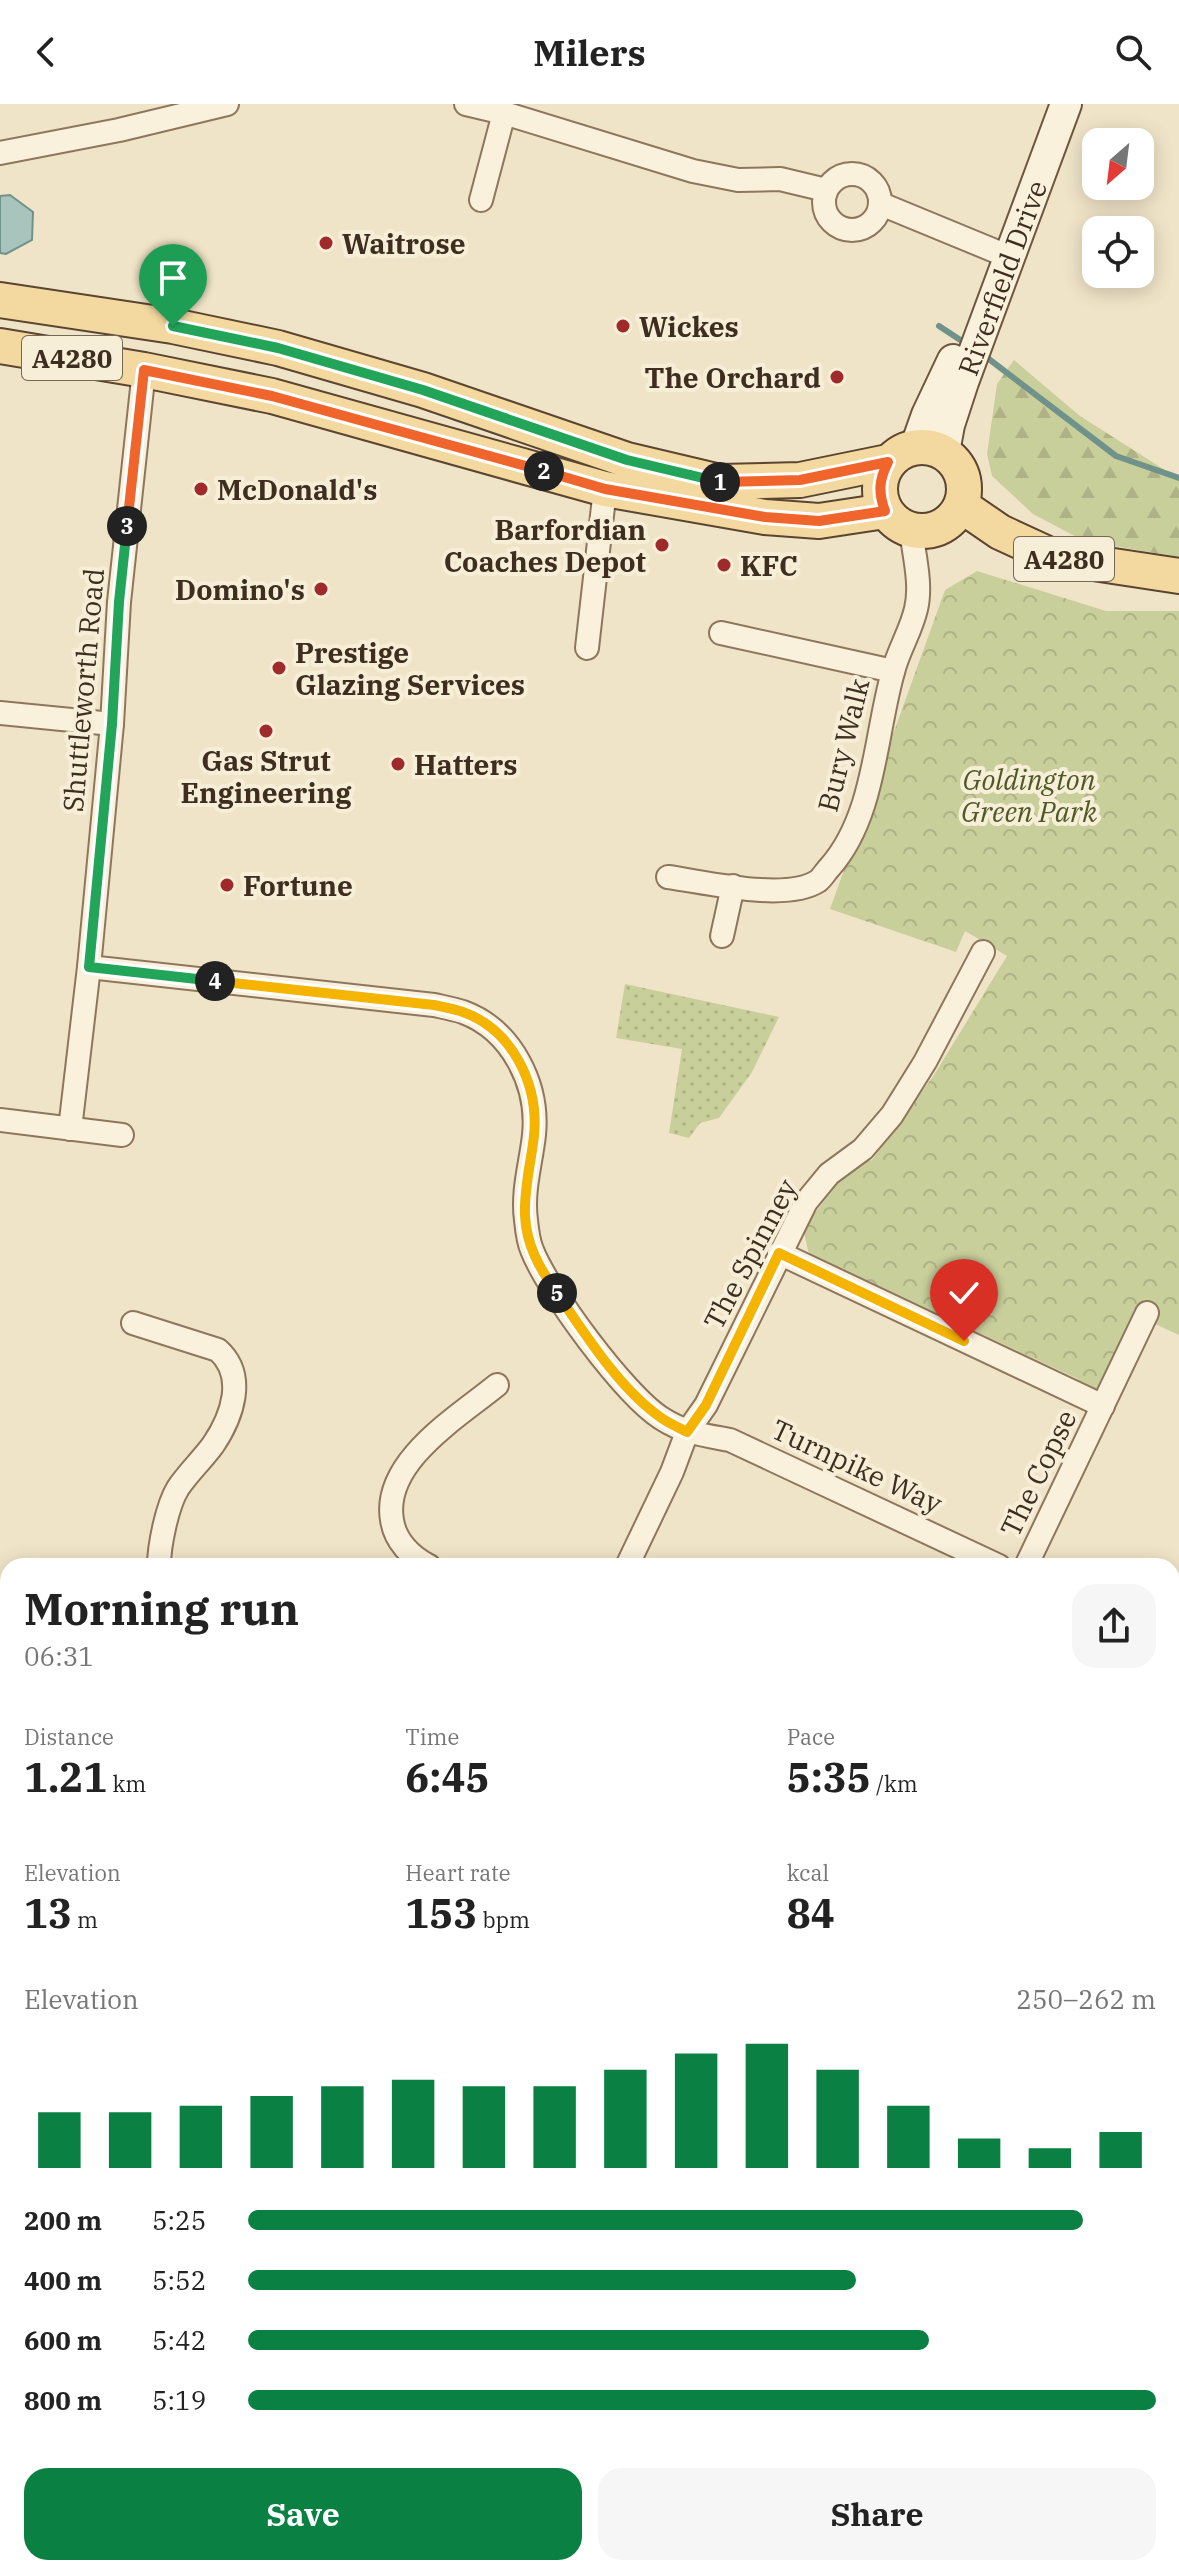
<!DOCTYPE html>
<html lang="en">
<head>
<meta charset="utf-8">
<style>
  body { margin:0; font-family:"IBM Plex Serif",serif; background:#f6f6f6; color:#222; height:100vh; display:flex; flex-direction:column; font-size:30px; white-space:nowrap }
  * { box-sizing:border-box; margin:0 }
  p { font-size:26px; color:#767676 }
  .icon { flex:none; width:44px; height:44px; fill:none; stroke:currentColor; stroke-width:2; stroke-linecap:round; stroke-linejoin:round }
  .map { position:relative; flex:1; overflow:hidden }
  .sheet { position:absolute; left:0px; top:1454px; width:1180px; height:1018px; display:flex; flex-direction:column; background:#fff; border-radius:24px 24px 0 0; box-shadow:0 4px 20px #0003 }
  .sheet>* { flex:none }
  .needle { width:52px; rotate:208deg }
  .buttons { position:absolute; left:1082px; top:24px; display:grid; gap:16px }
  .buttons a { display:grid; place-items:center; width:72px; height:72px; border-radius:16px; background:#fff; box-shadow:0 4px 20px #0003; font-size:40px }
  .pin { position:absolute; display:grid; place-items:center; width:68px; height:68px; color:#fff; margin:-82px -34px; border-radius:50% 50% 50% 0; rotate:-45deg; box-shadow:0 0 8px #0007 }
  .pin .icon { rotate:45deg }
  .km { position:absolute; width:40px; height:40px; margin:-20px; border-radius:50%; background:#222; color:#fff; font-size:22px; line-height:40px; text-align:center }
  .round { display:grid; place-items:center; flex:none; width:84px; height:84px; border-radius:24px; background:#f6f6f6 }
  .headline { display:flex; align-items:center; justify-content:space-between; height:136px; padding:0 24px }
  h1 { font-size:44px; font-weight:800; line-height:60px }
  .figures { display:grid; grid-template-columns:repeat(3,1fr); gap:12px; height:136px; padding:8px 24px }
  .figures div { display:grid; align-content:center }
  .figures b { font-size:40px; font-weight:800 }
  .figures small { font-size:22px; font-weight:400 }
  .figures p { font-size:22px }
  .chart { height:224px; padding:16px 24px }
  .chart p { display:flex; justify-content:space-between }
  .chart svg { width:100%; height:144px; margin-top:8px; stroke:#0b8043; stroke-width:6 }
  .cta { display:flex; gap:16px; margin-top:auto; padding:16px 24px }
  .cta a { flex:1; height:92px; border-radius:24px; background:#0b8043; color:#fff; font-size:32px; font-weight:800; line-height:92px; text-align:center }
  .cta a+a { background:#f6f6f6; color:#222 }
  ul { padding:0 24px; list-style:none; font-size:26px }
  li { display:grid; grid-template-columns:128px 96px 1fr; align-items:center; height:60px }
  li i { height:20px; border-radius:10px; background:#0b8043 }
  header { display:flex; justify-content:space-between; align-items:center; height:104px; padding:0 24px; background:#fff; font-size:36px; font-weight:800 }
  .map>svg:first-child { display:block }
</style>
</head>
<body>
<header><svg class="icon" aria-label="back" viewBox="0 0 24 24"><path d="M15 5l-7 7 7 7"/></svg>Milers<svg class="icon" aria-label="search" viewBox="0 0 24 24"><circle cx="10" cy="10" r="6"/><path d="M15 15l6 6"/></svg></header>
<div class="map">
<svg width="1179" height="2471" viewBox="0 0 1179 2471">
  <defs>
    <pattern id="grass-dots" width="8" height="8" patternUnits="userSpaceOnUse" patternTransform="scale(2)"><rect width="8" height="8" fill="#c9cf9b"/><path d="M2 2h.1M6 6h.1" fill="none" stroke="#aeb285" stroke-width="1.8" stroke-linecap="round"/></pattern>
    <pattern id="forest-firs" width="22" height="20" patternUnits="userSpaceOnUse" patternTransform="scale(2)"><rect width="22" height="20" fill="#c9cf9b"/><path d="M5 1l3.5 6h-7zM16 11l3.5 6h-7z" fill="#aeb285"/></pattern>
    <pattern id="park-crowns" width="20" height="18" patternUnits="userSpaceOnUse" patternTransform="scale(2)"><rect width="20" height="18" fill="#c9cf9b"/><path d="M2 6a3 3 0 1 1 6 0M12 15a3 3 0 1 1 6 0" fill="none" stroke="#aeb285"/></pattern>
  </defs>
  <rect width="100%" height="100%" fill="#f0e4c8"/>
  <g fill="url(#grass-dots)">
    <path d="M 625,880 L 779,913 L 752,968 L 719,1014 L 700,1019 L 689,1034 L 669,1029 L 682,945 L 616,934 Z"/>
    <path d="M 1179,1641 L 1179,1730 L 1172,1727 L 1172,1657 Z"/>
  </g>
  <path fill="url(#forest-firs)" d="M 1014,256 L 1080,312 L 1179,375 L 1179,453 L 1084,437 L 1033,410 L 992,372 L 987,350 L 997,280 Z"/>
  <path fill="url(#park-crowns)" d="M 977,467 L 1106,507 L 1179,507 L 1179,1231 L 1155,1220 L 1109,1316 L 1078,1275 L 809,1150 L 803,1125 L 850,1062 L 872,1056 L 934,971 L 1007,852 L 965,827 L 956,848 L 830,805 L 945,486 Z"/>
  <path fill="#a9c4bc" stroke="#6f938a" stroke-width="2" d="M 10,91 L 33,108 L 32,136 L 6,150 L 0,149 L 0,92 Z"/>
  <g fill="none" stroke-linecap="round" stroke-linejoin="round">
    <g stroke="#6f938a" stroke-width="6">
      <path d="M 939,222 L 968,241"/>
      <path d="M 981,249 L 1116,352 L 1179,374"/>
    </g>
    <defs>
      <g id="street">
        <path d="M 466,0 L 504,9"/>
        <path d="M 0,49 L 119,26 L 227,0"/>
        <circle cx="852" cy="98" r="28"/>
        <path d="M 481,96 L 504,9 L 693,67 L 738,76 L 780,75 L 826,86"/>
        <path d="M 881,100 L 995,147"/>
        <path d="M 721,529 L 893,567"/>
        <path d="M 587,544 L 605,385"/>
        <path d="M 0,609 L 112,620"/>
        <path d="M 668,773 C 705,778 786,798 818,777 C 822,774 826,767 830,763 C 875,712 875,631 893,568 C 898,547 911,527 916,505 C 922,481 914,451 911,426"/>
        <path d="M 722,832 L 733,782"/>
        <path d="M 89,863 L 434,901 C 443,903 454,905 463,908 C 512,926 539,981 534,1031 C 531,1059 522,1087 526,1116 C 527,1126 528,1137 532,1146 C 548,1187 624,1290 661,1314 C 684,1329 703,1331 730,1336 L 999,1462"/>
        <path d="M 0,1016 L 122,1031"/>
        <path d="M 70,1025 L 89,863 L 112,620 L 119,498 L 144,266"/>
        <path d="M 779,1149 L 1103,1302"/>
        <path d="M 133,1219 L 218,1246 C 247,1272 232,1313 213,1341 C 202,1356 188,1369 178,1384 C 167,1402 159,1442 159,1462"/>
        <path d="M 429,1462 C 411,1453 395,1437 392,1416 C 382,1358 458,1313 497,1281"/>
        <path d="M 627,1462 L 672,1368 L 687,1328 L 706,1301 L 806,1098 L 829,1070 L 863,1045 L 892,1011 L 925,958 L 983,848"/>
        <path d="M 1026,1462 L 1147,1209"/>
        <path d="M 1172,1624 L 1179,1586"/>
        <path d="M 0,1725 L 8,1726"/>
        <path d="M 1172,1746 L 1179,1749"/>
        <path d="M 0,1838 L 8,1848"/>
        <path d="M 0,1947 L 8,1941"/>
        <path d="M 0,2200 L 8,2211"/>
        <path d="M 0,2334 L 8,2328"/>
        <path d="M 0,2427 L 8,2434"/>
        <path d="M 42,2464 L 49,2471"/>
        <path d="M 182,2464 L 186,2471"/>
      </g>
      <g id="secondary">
        <path d="M 916,342 L 927,311 L 953,256"/>
        <path id="s1" d="M 944,348 L 949,321 L 963,278 L 1066,0"/>
        <path d="M 1172,1970 L 1179,1962"/>
        <path d="M 1108,2464 L 1114,2471"/>
        <path d="M 839,2471 L 843,2464"/>
      </g>
      <g id="primary">
        <path d="M 0,196 L 173,222 L 278,244 L 423,286 L 627,356 L 720,378 L 800,376 L 888,358"/>
        <path d="M 0,242 L 144,266 L 272,292 L 605,385 L 765,413 L 819,417 L 885,407"/>
        <circle cx="922" cy="385" r="42"/>
        <path d="M 962,402 L 1000,428 L 1054,453 L 1179,472"/>
      </g>
    </defs>
    <use href="#street" stroke="#8d765c" stroke-width="26"/>
    <use href="#secondary" stroke="#6f573f" stroke-width="34"/>
    <use href="#primary" stroke="#5b4430" stroke-width="38"/>
    <use href="#street" stroke="#faf1dc" stroke-width="22"/>
    <use href="#secondary" stroke="#faf1dc" stroke-width="30"/>
    <use href="#primary" stroke="#f3d9a0" stroke-width="34"/>
  </g>
  <g fill="none" stroke-linecap="round" stroke-linejoin="round">
    <defs>
      <path id="split-1" d="M 173,222 L 278,244 L 423,286 L 627,356 L 720,378"/>
      <path id="split-2" d="M 544,367 L 605,385 L 765,413 L 819,417 L 885,407 C 878,388 879,376 888,358 L 800,376 L 720,378"/>
      <path id="split-3" d="M 127,422 L 144,266 L 272,292 L 544,367"/>
      <path id="split-4" d="M 127,422 L 119,498 L 112,620 L 89,863 L 215,877"/>
      <path id="split-5" d="M 215,877 L 434,901 C 443,903 454,905 463,908 C 513,926 539,981 534,1032 C 531,1058 524,1084 525,1111 C 526,1141 540,1165 557,1189"/>
      <path id="split-6" d="M 557,1189 C 585,1230 619,1284 660,1313 C 668,1319 678,1323 687,1328 L 706,1301 L 779,1149 L 964,1237"/>
    </defs>
    <use href="#split-1" stroke="#fff" stroke-width="16"/>
    <use href="#split-2" stroke="#fff" stroke-width="16"/>
    <use href="#split-3" stroke="#fff" stroke-width="16"/>
    <use href="#split-4" stroke="#fff" stroke-width="16"/>
    <use href="#split-5" stroke="#fff" stroke-width="16"/>
    <use href="#split-6" stroke="#fff" stroke-width="16"/>
    <use href="#split-1" stroke="#22a559" stroke-width="10"/>
    <use href="#split-2" stroke="#f0652b" stroke-width="10"/>
    <use href="#split-3" stroke="#f0652b" stroke-width="10"/>
    <use href="#split-4" stroke="#22a559" stroke-width="10"/>
    <use href="#split-5" stroke="#f5b400" stroke-width="10"/>
    <use href="#split-6" stroke="#f5b400" stroke-width="10"/>
  </g>
  <g fill="#9e2a2b" stroke="#f7eed8" stroke-width="3">
    <circle cx="326" cy="139" r="8"/>
    <circle cx="623" cy="222" r="8"/>
    <circle cx="837" cy="273" r="8"/>
    <circle cx="201" cy="385" r="8"/>
    <circle cx="662" cy="441" r="8"/>
    <circle cx="724" cy="461" r="8"/>
    <circle cx="321" cy="485" r="8"/>
    <circle cx="279" cy="564" r="8"/>
    <circle cx="266" cy="627" r="8"/>
    <circle cx="398" cy="660" r="8"/>
    <circle cx="227" cy="781" r="8"/>
  </g>
  <g text-anchor="middle" dominant-baseline="central" stroke-width="8" stroke-linejoin="round" paint-order="stroke">
    <g fill="#f7eed8" stroke="#756857" stroke-width="2">
      <rect x="22" y="232" width="100" height="44" rx="6"/>
      <rect x="1014" y="433" width="100" height="44" rx="6"/>
    </g>
    <g font-size="26" font-weight="bold" fill="#3d2e20">
      <text x="72" y="254">A4280</text>
      <text x="1064" y="455">A4280</text>
    </g>
    <g font-size="28" font-weight="bold" fill="#3d2e20" stroke="#f7eed8" text-anchor="start">
      <text x="342" y="139">Waitrose</text>
      <text x="639" y="222">Wickes</text>
      <text x="821" y="273" text-anchor="end">The Orchard</text>
      <text x="217" y="385">McDonald's</text>
      <text x="646" y="425" text-anchor="end">Barfordian<tspan x="646" dy="32">Coaches Depot</tspan></text>
      <text x="740" y="461">KFC</text>
      <text x="305" y="485" text-anchor="end">Domino's</text>
      <text x="295" y="548">Prestige<tspan x="295" dy="32">Glazing Services</tspan></text>
      <text x="266" y="656" text-anchor="middle">Gas Strut<tspan x="266" dy="32">Engineering</tspan></text>
      <text x="414" y="660">Hatters</text>
      <text x="243" y="781">Fortune</text>
    </g>
    <g font-size="28" fill="#3d2e20" stroke="#f7eed8">
      <text stroke="none"><textPath href="#s1" startOffset="184">Riverfield Drive</textPath></text>
      <text transform="translate(83 586) rotate(-85)">Shuttleworth Road</text>
      <text transform="translate(843 641) rotate(-76)">Bury Walk</text>
      <text transform="translate(750 1150) rotate(-62)">The Spinney</text>
      <text transform="translate(857 1362) rotate(25)">Turnpike Way</text>
      <text transform="translate(1038 1369) rotate(-64)">The Copse</text>
    </g>
    <g font-size="28" font-style="italic" fill="#4d5a26" stroke="#f7eed8">
      <text x="1029" y="675">Goldington<tspan x="1029" dy="32">Green Park</tspan></text>
    </g>
  </g>
</svg>
<div class="buttons">
<a><svg class="needle" viewBox="-14 -14 28 28"><path d="M0-13l5 13h-10z" fill="#e53935"/><path d="M0 13l5-13h-10z" fill="#767676"/></svg></a>
<a><svg class="icon" aria-label="locate" viewBox="0 0 24 24"><circle cx="12" cy="12" r="6"/><path d="M12 2v4M12 18v4M2 12h4M18 12h4"/></svg></a>
</div>
<div class="pin" style="left:173px;top:222px;background:#1e9e55"><svg class="icon" aria-label="arrive" viewBox="0 0 24 24"><path d="M6 21V4h12l-3 4 3 4H6"/></svg></div>
<div class="pin" style="left:964px;top:1237px;background:#d93025"><svg class="icon" aria-label="check" viewBox="0 0 24 24"><path d="M5 12l5 5 9-10"/></svg></div>
<b class="km" style="left:720px;top:378px">1</b>
<b class="km" style="left:544px;top:367px">2</b>
<b class="km" style="left:127px;top:422px">3</b>
<b class="km" style="left:215px;top:877px">4</b>
<b class="km" style="left:557px;top:1189px">5</b>
<section class="sheet">
<div class="headline"><div><h1>Morning run</h1><p>06:31</p></div><a class="round"><svg class="icon" aria-label="share" viewBox="0 0 24 24"><path d="M12 15V3M7 8l5-5 5 5M5 13v7h14v-7"/></svg></a></div>
<div class="figures">
<div><p>Distance</p><b>1.21<small> km</small></b></div>
<div><p>Time</p><b>6:45</b></div>
<div><p>Pace</p><b>5:35<small> /km</small></b></div>
</div>
<div class="figures">
<div><p>Elevation</p><b>13<small> m</small></b></div>
<div><p>Heart rate</p><b>153<small> bpm</small></b></div>
<div><p>kcal</p><b>84</b></div>
</div>
<div class="chart"><p><span>Elevation</span>250–262 m</p>
<svg viewBox="0 0 160 44" preserveAspectRatio="none"><path d="M5 44V27M15 44V27M25 44V25M35 44V22M45 44V19M55 44V17M65 44V19M75 44V19M85 44V14M95 44V9M105 44V6M115 44V14M125 44V25M135 44V35M145 44V38M155 44V33"/></svg>
</div>
<ul>
<li><b>200 m</b>5:25<i style="width:92%"></i></li>
<li><b>400 m</b>5:52<i style="width:67%"></i></li>
<li><b>600 m</b>5:42<i style="width:75%"></i></li>
<li><b>800 m</b>5:19<i style="width:100%"></i></li>
</ul>
<div class="cta"><a>Save</a><a>Share</a></div>
</section>
</div>
</body>
</html>
